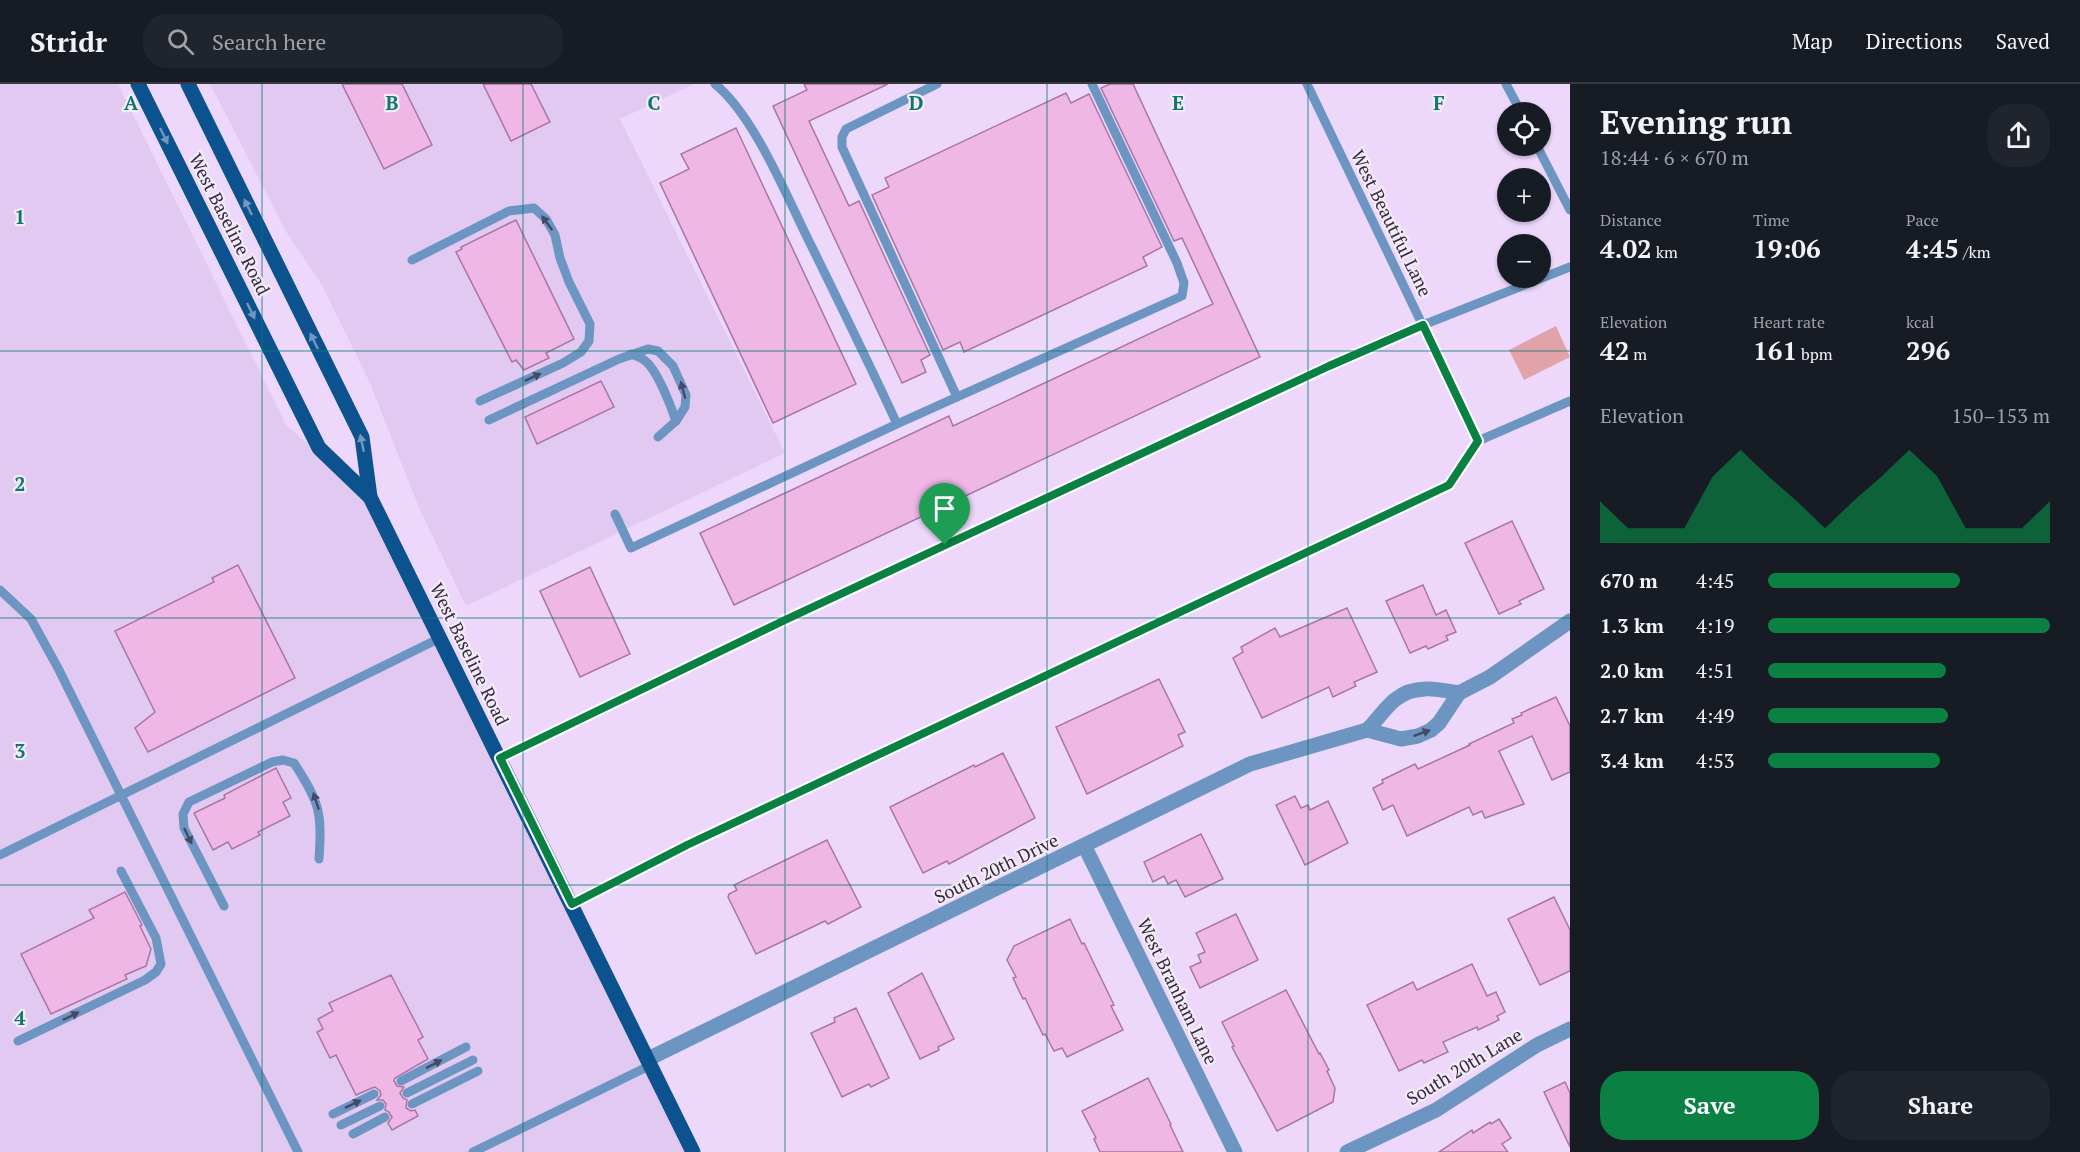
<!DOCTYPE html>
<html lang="en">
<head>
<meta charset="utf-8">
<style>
  body { margin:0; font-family:"PT Serif",serif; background:#20242c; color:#f1f3f6; height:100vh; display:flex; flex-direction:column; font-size:22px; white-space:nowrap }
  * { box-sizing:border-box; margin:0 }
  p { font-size:20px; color:#9ea1a6 }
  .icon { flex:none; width:33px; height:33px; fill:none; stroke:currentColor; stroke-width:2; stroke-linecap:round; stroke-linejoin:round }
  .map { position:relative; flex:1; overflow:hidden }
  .side { display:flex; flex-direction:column; background:#171b24; width:510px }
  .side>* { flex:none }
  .fabs { position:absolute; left:1497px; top:18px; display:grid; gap:12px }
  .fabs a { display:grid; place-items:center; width:54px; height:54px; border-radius:50%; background:#171b24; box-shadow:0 2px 4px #0004; font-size:30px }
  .pin { position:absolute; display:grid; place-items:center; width:51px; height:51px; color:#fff; margin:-62px -26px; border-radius:50% 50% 50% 0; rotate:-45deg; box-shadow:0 0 6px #0007 }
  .pin .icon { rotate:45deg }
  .round { display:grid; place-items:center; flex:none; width:63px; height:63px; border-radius:24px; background:#20242c }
  .summary { display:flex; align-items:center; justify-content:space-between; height:102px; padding:0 30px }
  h1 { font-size:33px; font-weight:600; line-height:45px }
  .figures { display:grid; grid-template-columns:repeat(3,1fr); gap:9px; height:102px; padding:6px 30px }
  .figures div { display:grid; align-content:center }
  .figures b { font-size:26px; font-weight:600 }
  .figures small { font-size:16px; font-weight:400 }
  .figures p { font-size:16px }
  .chart { height:168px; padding:12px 30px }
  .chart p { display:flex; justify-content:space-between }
  .chart svg { width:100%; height:108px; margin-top:6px; fill:#0b8043; opacity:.7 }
  .cta { display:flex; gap:12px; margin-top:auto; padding:12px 30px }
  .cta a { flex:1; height:69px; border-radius:24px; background:#0b8043; color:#fff; font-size:24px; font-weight:600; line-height:69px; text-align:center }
  .cta a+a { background:#20242c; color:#f1f3f6 }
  ul { padding:0 30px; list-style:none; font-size:20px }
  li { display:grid; grid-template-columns:96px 72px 1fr; align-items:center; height:45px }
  li i { height:15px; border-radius:8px; background:#0b8043 }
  header { display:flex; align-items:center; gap:36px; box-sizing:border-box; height:84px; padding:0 30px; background:#171b24; border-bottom:2px solid #363941 }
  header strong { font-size:28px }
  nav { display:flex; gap:33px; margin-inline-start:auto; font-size:21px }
  .search { width:420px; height:54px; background:#20242c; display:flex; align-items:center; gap:15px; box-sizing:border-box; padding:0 21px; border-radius:24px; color:#9ea1a6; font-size:22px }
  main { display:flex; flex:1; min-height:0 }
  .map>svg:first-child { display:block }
</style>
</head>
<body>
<header>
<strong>Stridr</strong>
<div class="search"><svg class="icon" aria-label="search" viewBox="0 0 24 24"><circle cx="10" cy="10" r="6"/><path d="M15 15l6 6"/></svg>Search here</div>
<nav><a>Map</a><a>Directions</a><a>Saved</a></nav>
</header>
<main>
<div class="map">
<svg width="1570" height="1068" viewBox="0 0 1570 1068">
  <rect width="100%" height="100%" fill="#edd8fc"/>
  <g fill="#e1c9f1">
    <path d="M 0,0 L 118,0 L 286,341 L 370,413 L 693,1068 L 0,1068 Z"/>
    <path d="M 210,0 L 694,0 L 620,35 L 785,369 L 466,522 L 419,424 L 369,297 L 322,201 L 287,149 Z"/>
  </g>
  <path fill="#e2a2aa" d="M 1556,242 L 1570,273 L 1524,296 L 1509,266 Z"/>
  <g fill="#eeb7e6" stroke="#a976a2" stroke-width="1.5">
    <path d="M 342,0 L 402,0 L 432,61 L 384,85 Z"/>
    <path d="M 483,0 L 531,0 L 550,38 L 511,57 Z"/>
    <path d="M 804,0 L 888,0 L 809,37 L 849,122 L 859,117 L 930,271 L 921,276 L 926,288 L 902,299 L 773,22 L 807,6 Z"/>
    <path d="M 1110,0 L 1133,0 L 1260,273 L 734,521 L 700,449 L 949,332 L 953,342 L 1213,220 L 1182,154 L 1174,157 L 1101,4 Z"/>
    <path d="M 1066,9 L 1071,19 L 1089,10 L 1162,163 L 1143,173 L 1147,182 L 964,268 L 960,258 L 943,266 L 872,111 L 889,103 L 885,94 Z"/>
    <path d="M 736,44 L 856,300 L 773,339 L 660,99 L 689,85 L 681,70 Z"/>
    <path d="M 516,136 L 574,255 L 546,269 L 549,274 L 524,286 L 516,276 L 512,278 L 456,168 L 462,165 L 461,163 Z"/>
    <path d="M 601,297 L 614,323 L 537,360 L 525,333 Z"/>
    <path d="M 1512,437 L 1544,505 L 1519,517 L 1521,520 L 1499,530 L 1465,459 Z"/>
    <path d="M 238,481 L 295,594 L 148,668 L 135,644 L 155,628 L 115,547 L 214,498 L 212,494 Z"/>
    <path d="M 590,483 L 630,570 L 580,593 L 540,507 Z"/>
    <path d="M 1423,501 L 1436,531 L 1446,526 L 1456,548 L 1446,552 L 1448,556 L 1428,565 L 1426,562 L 1410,569 L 1386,517 Z"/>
    <path d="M 1347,524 L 1377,588 L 1354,598 L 1356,602 L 1333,613 L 1329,603 L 1262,634 L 1233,574 L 1243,568 L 1241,563 L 1275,544 L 1280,553 Z"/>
    <path d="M 1159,595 L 1185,648 L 1178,651 L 1183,662 L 1087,710 L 1056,643 Z"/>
    <path d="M 1556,613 L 1570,642 L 1570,688 L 1552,696 L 1532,652 L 1499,667 L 1524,720 L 1485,734 L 1482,727 L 1473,731 L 1469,723 L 1407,752 L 1393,721 L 1383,726 L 1373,704 L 1383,699 L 1382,696 L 1415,680 L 1418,685 L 1470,661 L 1469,660 L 1514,639 L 1512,635 L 1522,631 L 1521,629 Z"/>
    <path d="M 1003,669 L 1035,734 L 949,780 L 947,777 L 923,789 L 890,723 L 974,681 L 975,683 Z"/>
    <path d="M 276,684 L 291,714 L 283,718 L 290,732 L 258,748 L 260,751 L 232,765 L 228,758 L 213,766 L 194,729 L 225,714 L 224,711 Z"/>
    <path d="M 1295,712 L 1301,724 L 1308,721 L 1310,726 L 1328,717 L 1348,759 L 1305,781 L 1276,721 Z"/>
    <path d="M 1201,750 L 1223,795 L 1185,813 L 1176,796 L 1168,800 L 1164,792 L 1153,798 L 1144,778 Z"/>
    <path d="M 827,756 L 861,823 L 828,840 L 825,837 L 756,870 L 728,813 L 729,810 L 737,806 L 734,801 Z"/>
    <path d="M 125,808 L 142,841 L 140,842 L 151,865 L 146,882 L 125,891 L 127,895 L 51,930 L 21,870 L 94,834 L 89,826 Z"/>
    <path d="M 1554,813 L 1570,846 L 1570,887 L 1540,901 L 1508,835 Z"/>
    <path d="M 1236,830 L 1258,876 L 1200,904 L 1190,883 L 1201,878 L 1198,871 L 1205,868 L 1196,849 Z"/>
    <path d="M 1070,835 L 1082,860 L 1084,859 L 1114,921 L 1111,922 L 1123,946 L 1067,973 L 1062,964 L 1054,967 L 1045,950 L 1043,951 L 1025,914 L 1023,915 L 1013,894 L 1016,893 L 1007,876 L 1014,862 Z"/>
    <path d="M 1472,880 L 1487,912 L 1496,908 L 1505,928 L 1497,932 L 1499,936 L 1478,946 L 1477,943 L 1443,958 L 1448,968 L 1424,979 L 1422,976 L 1399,987 L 1367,921 L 1413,898 L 1417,906 Z"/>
    <path d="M 922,889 L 954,955 L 938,963 L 939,966 L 920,975 L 888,909 Z"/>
    <path d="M 391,891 L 423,953 L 418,956 L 428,975 L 395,994 L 394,997 L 397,1002 L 404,1003 L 400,1009 L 403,1014 L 407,1016 L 406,1024 L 411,1027 L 415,1026 L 418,1032 L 392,1046 L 388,1039 L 392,1033 L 389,1028 L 385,1026 L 386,1020 L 383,1016 L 377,1016 L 381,1011 L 380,1007 L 375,1003 L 372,1004 L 356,1011 L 336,971 L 330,974 L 317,948 L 323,945 L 318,935 L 333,927 L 329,919 Z"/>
    <path d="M 1286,906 L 1319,970 L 1320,969 L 1329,986 L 1327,987 L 1335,1004 L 1333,1018 L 1277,1047 L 1232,963 L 1234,962 L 1222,938 Z"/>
    <path d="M 856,924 L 889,994 L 871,1003 L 869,1000 L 842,1013 L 811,949 L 835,938 L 834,934 Z"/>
    <path d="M 1148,994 L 1171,1040 L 1170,1041 L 1183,1068 L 1100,1068 L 1094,1055 L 1096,1054 L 1082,1027 Z"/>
    <path d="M 1565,998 L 1570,1009 L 1570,1063 L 1544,1008 Z"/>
    <path d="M 1499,1035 L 1511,1054 L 1502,1060 L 1508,1068 L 1439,1068 L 1472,1046 L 1473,1049 L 1490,1038 L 1491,1040 Z"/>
  </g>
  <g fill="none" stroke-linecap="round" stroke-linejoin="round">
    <g stroke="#6d95c1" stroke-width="9">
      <path d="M 937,0 L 846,45 L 842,53 L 842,63 L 957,313"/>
      <path d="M 1307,0 L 1478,357"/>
      <path d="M 1506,0 L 1521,28"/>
      <path d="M 1537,62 L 1570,126"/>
      <path d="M 412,176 L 509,127 L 534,124 L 546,135 L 555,151 L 560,174 L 569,198 L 590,240 L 589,257 L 581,268 L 563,279 L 480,317"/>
      <path d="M 631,270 C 636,272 640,273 644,276 C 657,285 671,322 676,337"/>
      <path d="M 489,336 L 619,275 L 648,265 L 658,267 L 673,282 L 686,311 L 685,323 L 676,337 L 658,353"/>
      <path d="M 897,340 L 1182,212 L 1184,199 L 1177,179 L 1092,0"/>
      <path d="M 615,430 L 631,464 L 897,340 C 868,277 837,214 806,151 C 784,106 753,31 715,0"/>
      <path d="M 0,506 L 31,535 L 58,584 L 298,1068"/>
      <path d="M 500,674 L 785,536 L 1329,282 L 1423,241 L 1570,183"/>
      <path d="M 0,771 L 440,554"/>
      <path d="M 572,820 L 687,761 L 1449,401 L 1478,357 L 1570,317"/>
      <path d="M 224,822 L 184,744 L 183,730 L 189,718 L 272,678 L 283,676 L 294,679 C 320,719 322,728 319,775"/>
      <path d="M 18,957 L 145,896 L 156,888 L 161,880 L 156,854 L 121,787"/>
      <path d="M 401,997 L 466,963"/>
      <path d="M 407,1009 L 473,976"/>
      <path d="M 412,1020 L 478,987"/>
      <path d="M 333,1030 L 374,1010"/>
      <path d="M 341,1041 L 380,1022"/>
      <path d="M 353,1050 L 385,1033"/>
      <path d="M 473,1068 L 651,981"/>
    </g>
    <g stroke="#6d95c1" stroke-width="15">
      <path d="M 1367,646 C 1377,637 1385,623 1396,615 C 1414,600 1438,605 1459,609"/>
      <path d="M 1085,763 L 1235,1068"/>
      <path d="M 648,975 L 1250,680 L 1367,646 L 1401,655 L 1418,652 L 1431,646 L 1439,639 L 1459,609 L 1490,593 L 1570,537"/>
      <path d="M 1347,1068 L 1436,1026 L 1537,961 L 1570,945"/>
    </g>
    <g stroke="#0c528f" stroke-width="15">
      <path d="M 138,0 L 319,364 L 370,413"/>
      <path d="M 188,0 L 362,353 L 370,413 L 693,1068"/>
    </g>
  </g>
  <defs><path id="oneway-solid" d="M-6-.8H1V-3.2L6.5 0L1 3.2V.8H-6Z" transform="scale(1.5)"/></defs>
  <g fill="#7497be">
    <use href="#oneway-solid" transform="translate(164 52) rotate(64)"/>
    <use href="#oneway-solid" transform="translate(248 123) rotate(-116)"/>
    <use href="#oneway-solid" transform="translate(251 227) rotate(64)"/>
    <use href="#oneway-solid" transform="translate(314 257) rotate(-116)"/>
    <use href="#oneway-solid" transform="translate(362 359) rotate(-102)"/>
  </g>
  <g fill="#464965">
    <use href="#oneway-solid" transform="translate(547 139) rotate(-126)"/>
    <use href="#oneway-solid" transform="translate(533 293) rotate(-25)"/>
    <use href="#oneway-solid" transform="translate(683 306) rotate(-105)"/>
    <use href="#oneway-solid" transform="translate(1422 649) rotate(-20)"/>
    <use href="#oneway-solid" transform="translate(316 717) rotate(-108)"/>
    <use href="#oneway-solid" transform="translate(188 752) rotate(64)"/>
    <use href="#oneway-solid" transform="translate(71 932) rotate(-26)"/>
    <use href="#oneway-solid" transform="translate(434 980) rotate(-27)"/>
    <use href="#oneway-solid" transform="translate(353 1020) rotate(-26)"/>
  </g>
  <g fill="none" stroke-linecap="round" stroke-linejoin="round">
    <defs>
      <path id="route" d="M 1423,241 L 1478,357 L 1449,401 L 687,761 L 572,820 L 500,674 L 785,536 L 1329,282 Z"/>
    </defs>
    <use href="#route" stroke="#fff" stroke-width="12"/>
    <use href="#route" stroke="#0b8043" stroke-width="8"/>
  </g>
  <path fill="none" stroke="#0f766e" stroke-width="1.5" stroke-opacity="0.55" d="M 262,0 L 262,1068M 523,0 L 523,1068M 785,0 L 785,1068M 1047,0 L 1047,1068M 1308,0 L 1308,1068M 0,267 L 1570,267M 0,534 L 1570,534M 0,801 L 1570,801"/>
  <g text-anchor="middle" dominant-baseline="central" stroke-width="4.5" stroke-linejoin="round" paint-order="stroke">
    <g font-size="18" fill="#35283e" stroke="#f3ecf8">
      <text transform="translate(1392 139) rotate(64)">West Beautiful Lane</text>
      <text transform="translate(230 140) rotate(63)">West Baseline Road</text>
      <text transform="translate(470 570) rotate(64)">West Baseline Road</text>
      <text transform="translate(996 784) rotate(-26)">South 20th Drive</text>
      <text transform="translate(1178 907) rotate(64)">West Branham Lane</text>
      <text transform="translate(1464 982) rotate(-31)">South 20th Lane</text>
    </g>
  </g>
  <g font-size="20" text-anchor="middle" font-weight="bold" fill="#0f766e" stroke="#f3ecf8" stroke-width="4.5" stroke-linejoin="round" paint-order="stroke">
    <text x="131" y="26">A</text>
    <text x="392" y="26">B</text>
    <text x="654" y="26">C</text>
    <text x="916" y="26">D</text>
    <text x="1178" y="26">E</text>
    <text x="1439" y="26">F</text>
    <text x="20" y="140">1</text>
    <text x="20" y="407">2</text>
    <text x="20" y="674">3</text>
    <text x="20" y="941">4</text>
  </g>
</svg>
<div class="fabs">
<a><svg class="icon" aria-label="locate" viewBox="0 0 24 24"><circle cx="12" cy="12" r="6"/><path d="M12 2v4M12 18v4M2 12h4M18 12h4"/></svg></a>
<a>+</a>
<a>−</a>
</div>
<div class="pin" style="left:945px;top:461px;background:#1e9e55"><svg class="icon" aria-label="arrive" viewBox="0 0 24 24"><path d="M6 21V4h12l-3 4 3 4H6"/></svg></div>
</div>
<section class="side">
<div class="summary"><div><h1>Evening run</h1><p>18:44 · 6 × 670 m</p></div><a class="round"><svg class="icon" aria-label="share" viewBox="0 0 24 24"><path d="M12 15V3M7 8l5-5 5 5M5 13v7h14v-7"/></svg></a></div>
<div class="figures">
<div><p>Distance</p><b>4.02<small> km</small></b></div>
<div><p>Time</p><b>19:06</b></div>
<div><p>Pace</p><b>4:45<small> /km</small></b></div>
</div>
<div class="figures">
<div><p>Elevation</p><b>42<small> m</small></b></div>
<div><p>Heart rate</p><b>161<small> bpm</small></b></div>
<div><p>kcal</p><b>296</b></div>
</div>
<div class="chart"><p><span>Elevation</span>150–153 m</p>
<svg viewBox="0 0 160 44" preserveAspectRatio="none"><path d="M0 44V27L10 38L20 38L30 38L40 17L50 6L60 17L70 27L80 38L90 27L100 17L110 6L120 17L130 38L140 38L150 38L160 27V44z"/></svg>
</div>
<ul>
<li><b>670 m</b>4:45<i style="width:68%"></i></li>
<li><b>1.3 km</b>4:19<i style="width:100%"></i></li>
<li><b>2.0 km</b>4:51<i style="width:63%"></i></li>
<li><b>2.7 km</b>4:49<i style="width:64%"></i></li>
<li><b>3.4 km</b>4:53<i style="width:61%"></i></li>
</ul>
<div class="cta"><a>Save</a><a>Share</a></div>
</section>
</main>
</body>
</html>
